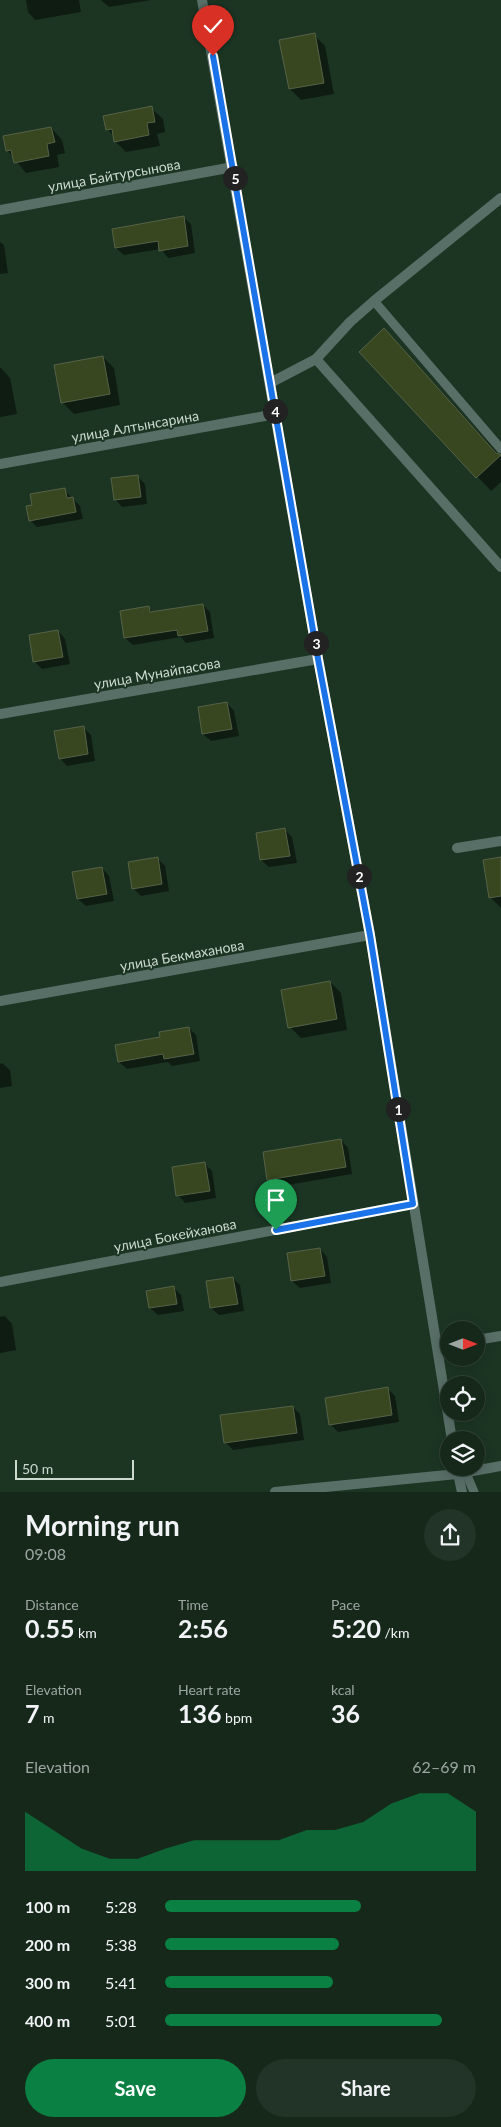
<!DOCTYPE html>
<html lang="en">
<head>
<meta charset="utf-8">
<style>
  body { margin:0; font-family:Lato,sans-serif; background:#223427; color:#f1f3f6; height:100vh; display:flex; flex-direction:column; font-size:19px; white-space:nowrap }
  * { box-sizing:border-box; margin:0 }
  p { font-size:16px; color:#9da6a2 }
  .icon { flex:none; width:28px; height:28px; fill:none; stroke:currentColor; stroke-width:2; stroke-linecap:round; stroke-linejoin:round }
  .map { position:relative; height:1492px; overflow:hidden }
  .sheet { display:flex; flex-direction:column; background:#15281a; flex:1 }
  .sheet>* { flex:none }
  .needle { width:32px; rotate:90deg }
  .tools { position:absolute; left:440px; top:1321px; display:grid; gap:10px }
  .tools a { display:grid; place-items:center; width:45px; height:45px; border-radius:50%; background:#15281a; box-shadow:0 2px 12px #0003,0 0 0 1px #344439; font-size:25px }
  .scale { position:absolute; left:15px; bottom:12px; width:119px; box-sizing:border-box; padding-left:5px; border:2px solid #cbd9ce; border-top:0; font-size:14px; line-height:18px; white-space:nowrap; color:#cbd9ce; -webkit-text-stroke:4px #1c3523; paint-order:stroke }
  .pin { position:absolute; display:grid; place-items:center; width:42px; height:42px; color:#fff; margin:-51px -21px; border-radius:50% 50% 50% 0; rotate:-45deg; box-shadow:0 0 5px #0007 }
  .pin .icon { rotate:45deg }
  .km { position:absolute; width:25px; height:25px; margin:-12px; border-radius:50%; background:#222; color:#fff; font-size:14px; line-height:25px; text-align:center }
  .round { display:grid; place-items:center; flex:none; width:52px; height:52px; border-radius:26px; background:#223427 }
  .summary { display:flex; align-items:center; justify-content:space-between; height:85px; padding:0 25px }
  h1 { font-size:28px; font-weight:700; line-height:38px }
  .metrics { display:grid; grid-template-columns:repeat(3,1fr); gap:8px; height:85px; padding:5px 25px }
  .metrics div { display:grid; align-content:center }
  .metrics b { font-size:25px; font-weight:700 }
  .metrics small { font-size:14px; font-weight:400 }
  .metrics p { font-size:14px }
  .chart { height:140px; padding:10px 25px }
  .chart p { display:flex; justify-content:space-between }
  .chart svg { width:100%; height:90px; margin-top:5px; fill:#0b8043; opacity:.7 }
  .button { display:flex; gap:10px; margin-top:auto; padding:10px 25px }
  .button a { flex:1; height:58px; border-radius:30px; background:#0b8043; color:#fff; font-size:20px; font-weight:700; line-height:58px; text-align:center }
  .button a+a { background:#223427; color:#f1f3f6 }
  ul { padding:0 25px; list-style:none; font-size:16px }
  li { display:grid; grid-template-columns:80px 60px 1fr; align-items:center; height:38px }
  li i { height:12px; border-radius:6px; background:#0b8043 }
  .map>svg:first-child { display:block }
</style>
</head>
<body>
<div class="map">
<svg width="501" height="1492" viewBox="0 0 501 1492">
  <rect width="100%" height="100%" fill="#1c3523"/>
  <g fill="#0007">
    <path d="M 26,0 L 79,0 L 81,12 L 35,20 L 28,12 Z"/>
    <path d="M 101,0 L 151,0 L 109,7 Z"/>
    <path d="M 314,35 L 325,46 L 334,94 L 301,100 L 290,89 Z"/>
    <path d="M 151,108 L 163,119 L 165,132 L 157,134 L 160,146 L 126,152 L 115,141 L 114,136 L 108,130 Z"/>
    <path d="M 51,128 L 62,140 L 65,153 L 57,155 L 59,167 L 26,173 L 7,150 Z"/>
    <path d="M 183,217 L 191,224 L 195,253 L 168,258 L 161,249 L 124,255 L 116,248 L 113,230 Z"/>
    <path d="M 0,242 L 4,245 L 8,273 L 0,274 Z"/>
    <path d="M 398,344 L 501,457 L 501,482 L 491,491 L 360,352 Z"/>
    <path d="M 103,357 L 114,368 L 120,405 L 74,414 L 63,403 Z"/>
    <path d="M 0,367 L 10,378 L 17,414 L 0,417 Z"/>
    <path d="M 137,476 L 145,484 L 147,504 L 122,507 L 115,499 Z"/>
    <path d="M 64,490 L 80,506 L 83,519 L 37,527 L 30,520 L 33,506 Z"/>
    <path d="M 203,605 L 210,612 L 214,638 L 186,643 L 181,637 L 133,645 L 125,638 L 121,612 L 149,608 L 154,613 Z"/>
    <path d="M 58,631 L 65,639 L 70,664 L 42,669 L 34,661 Z"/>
    <path d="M 227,703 L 234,711 L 239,736 L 211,741 L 203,734 Z"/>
    <path d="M 84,728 L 91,735 L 95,761 L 67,766 L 60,758 Z"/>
    <path d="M 285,830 L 292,837 L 297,863 L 269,867 L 261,860 Z"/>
    <path d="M 157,858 L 165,866 L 169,891 L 141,896 L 134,889 Z"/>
    <path d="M 501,858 L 501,908 L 490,897 Z"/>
    <path d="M 102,868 L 109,876 L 114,901 L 86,906 L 78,899 Z"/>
    <path d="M 330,982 L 341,993 L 347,1030 L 301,1038 L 290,1027 Z"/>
    <path d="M 189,1028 L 196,1035 L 200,1061 L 172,1066 L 168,1062 L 127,1069 L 119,1062 L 162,1038 Z"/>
    <path d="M 2,1063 L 10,1070 L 12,1086 L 0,1088 L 0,1064 Z"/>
    <path d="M 341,1140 L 348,1148 L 352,1174 L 276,1187 L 268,1179 Z"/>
    <path d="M 205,1164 L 212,1171 L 216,1198 L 185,1203 L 178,1195 Z"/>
    <path d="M 320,1249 L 327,1257 L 331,1283 L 300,1288 L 292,1281 L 288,1254 Z"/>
    <path d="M 233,1278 L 240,1285 L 244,1311 L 219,1315 L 211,1308 Z"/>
    <path d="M 174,1288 L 181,1295 L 184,1311 L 158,1315 L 150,1308 L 148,1292 Z"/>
    <path d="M 5,1316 L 12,1324 L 16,1350 L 0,1353 L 0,1317 Z"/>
    <path d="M 388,1389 L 395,1396 L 399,1422 L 338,1432 L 331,1425 Z"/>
    <path d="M 293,1407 L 300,1414 L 304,1440 L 233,1450 L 225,1442 Z"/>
  </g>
  <g fill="#384720" stroke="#566247">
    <path d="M 315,33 L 324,83 L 289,89 L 279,40 Z"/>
    <path d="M 152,106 L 155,122 L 147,123 L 149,135 L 114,142 L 112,129 L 106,130 L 103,116 Z"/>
    <path d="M 51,127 L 55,142 L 47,144 L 49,156 L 14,163 L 11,150 L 6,151 L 3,136 Z"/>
    <path d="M 184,216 L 188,246 L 159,251 L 158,241 L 115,248 L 112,229 Z"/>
    <path d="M 384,328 L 496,453 L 501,455 L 476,478 L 359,352 Z"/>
    <path d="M 103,356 L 110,394 L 61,403 L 54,365 Z"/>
    <path d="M 138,475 L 141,497 L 114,500 L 111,478 Z"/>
    <path d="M 65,488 L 67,498 L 73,497 L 76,512 L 29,521 L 26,506 L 32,505 L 30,494 Z"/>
    <path d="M 203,604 L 208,631 L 178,636 L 177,630 L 124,638 L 120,611 L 149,606 L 150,612 Z"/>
    <path d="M 58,630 L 63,657 L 33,662 L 29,635 Z"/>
    <path d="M 227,702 L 232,729 L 202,734 L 198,707 Z"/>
    <path d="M 84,726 L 88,754 L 59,759 L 54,731 Z"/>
    <path d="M 285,828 L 290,856 L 260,860 L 256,833 Z"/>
    <path d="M 158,857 L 162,884 L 132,889 L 128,862 Z"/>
    <path d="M 501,857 L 501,896 L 489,898 L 483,860 Z"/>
    <path d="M 102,867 L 107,894 L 77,899 L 72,872 Z"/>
    <path d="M 330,981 L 337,1019 L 288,1028 L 281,990 Z"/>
    <path d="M 189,1027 L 194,1054 L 164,1059 L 163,1054 L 118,1062 L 115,1045 L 160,1037 L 159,1032 Z"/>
    <path d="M 341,1139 L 346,1167 L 267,1180 L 263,1152 Z"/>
    <path d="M 205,1162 L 210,1191 L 176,1196 L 172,1167 Z"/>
    <path d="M 320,1248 L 325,1276 L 291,1281 L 287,1253 Z"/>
    <path d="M 233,1277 L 238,1304 L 210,1308 L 206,1281 Z"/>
    <path d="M 174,1286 L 177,1304 L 149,1308 L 146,1291 Z"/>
    <path d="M 388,1387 L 392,1415 L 329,1425 L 325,1398 Z"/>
    <path d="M 293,1406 L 297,1433 L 224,1443 L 220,1415 Z"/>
  </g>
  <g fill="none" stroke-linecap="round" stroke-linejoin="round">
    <g stroke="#586f68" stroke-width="9">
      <path d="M 374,301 L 501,449"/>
      <path d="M 466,1473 L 474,1492"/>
    </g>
    <g stroke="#586f68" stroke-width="10">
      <path d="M 202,0 L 318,659 L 370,935 L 452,1440"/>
      <path d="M 0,210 L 233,167"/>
      <path d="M 316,359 L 501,567"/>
      <path d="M 270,383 L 316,359 L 350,322 L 374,301 L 501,198"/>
      <path d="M 0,464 L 276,414"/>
      <path d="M 0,714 L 318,659"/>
      <path d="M 457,848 L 501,841"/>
      <path d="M 0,1001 L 370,935"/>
      <path d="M 0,1282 L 413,1204"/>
      <path d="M 476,1340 L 501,1336"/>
      <path d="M 437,1347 L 449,1345"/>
      <path d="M 457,1469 L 462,1492"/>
      <path d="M 275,1492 L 457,1474 L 501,1466"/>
    </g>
  </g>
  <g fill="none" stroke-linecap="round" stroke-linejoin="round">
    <defs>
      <path id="route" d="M 213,56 L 318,659 L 370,935 L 413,1204 L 276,1230"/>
    </defs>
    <use href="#route" stroke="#fff" stroke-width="10"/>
    <use href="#route" stroke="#1a73e8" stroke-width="6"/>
  </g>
  <g text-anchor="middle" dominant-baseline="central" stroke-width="4" stroke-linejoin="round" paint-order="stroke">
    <g font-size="14" fill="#cbd9ce" stroke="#1c3523">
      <text transform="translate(114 175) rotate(-10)">улица Байтурсынова</text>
      <text transform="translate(135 426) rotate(-10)">улица Алтынсарина</text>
      <text transform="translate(157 673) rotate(-10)">улица Мунайпасова</text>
      <text transform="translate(182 955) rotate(-10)">улица Бекмаханова</text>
      <text transform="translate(175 1235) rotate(-11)">улица Бокейханова</text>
    </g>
  </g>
</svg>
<div class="tools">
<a><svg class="needle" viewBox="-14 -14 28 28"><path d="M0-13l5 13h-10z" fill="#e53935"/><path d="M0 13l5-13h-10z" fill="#9da6a2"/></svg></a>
<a><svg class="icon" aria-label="locate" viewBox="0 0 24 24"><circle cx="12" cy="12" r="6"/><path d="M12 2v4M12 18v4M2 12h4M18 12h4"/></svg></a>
<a><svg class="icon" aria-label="layers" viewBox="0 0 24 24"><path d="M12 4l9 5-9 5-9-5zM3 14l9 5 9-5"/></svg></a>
</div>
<div class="scale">50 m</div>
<div class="pin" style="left:276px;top:1230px;background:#1e9e55"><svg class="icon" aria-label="arrive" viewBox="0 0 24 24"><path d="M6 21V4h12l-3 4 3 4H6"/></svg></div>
<div class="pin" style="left:213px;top:56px;background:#d93025"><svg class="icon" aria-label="check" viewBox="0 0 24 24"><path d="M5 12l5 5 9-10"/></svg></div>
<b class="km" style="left:398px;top:1109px">1</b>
<b class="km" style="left:359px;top:876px">2</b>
<b class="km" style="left:316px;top:643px">3</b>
<b class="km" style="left:275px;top:411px">4</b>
<b class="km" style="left:235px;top:178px">5</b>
</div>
<section class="sheet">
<div class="summary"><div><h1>Morning run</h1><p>09:08</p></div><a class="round"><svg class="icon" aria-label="share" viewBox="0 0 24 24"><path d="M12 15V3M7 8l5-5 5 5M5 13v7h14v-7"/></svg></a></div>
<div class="metrics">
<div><p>Distance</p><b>0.55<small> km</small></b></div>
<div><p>Time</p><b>2:56</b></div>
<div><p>Pace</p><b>5:20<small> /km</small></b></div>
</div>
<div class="metrics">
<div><p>Elevation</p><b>7<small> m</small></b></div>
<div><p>Heart rate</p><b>136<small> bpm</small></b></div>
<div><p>kcal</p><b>36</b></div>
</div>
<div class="chart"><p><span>Elevation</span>62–69 m</p>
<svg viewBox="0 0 160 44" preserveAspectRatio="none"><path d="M0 44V15L10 24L20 33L30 38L40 38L50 33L60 29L70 29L80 29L90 29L100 24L110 24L120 20L130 11L140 6L150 6L160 15V44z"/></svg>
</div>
<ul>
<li><b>100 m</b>5:28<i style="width:63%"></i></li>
<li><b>200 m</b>5:38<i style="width:56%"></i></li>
<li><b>300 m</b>5:41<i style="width:54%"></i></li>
<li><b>400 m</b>5:01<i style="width:89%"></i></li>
</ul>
<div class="button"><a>Save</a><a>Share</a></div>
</section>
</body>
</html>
